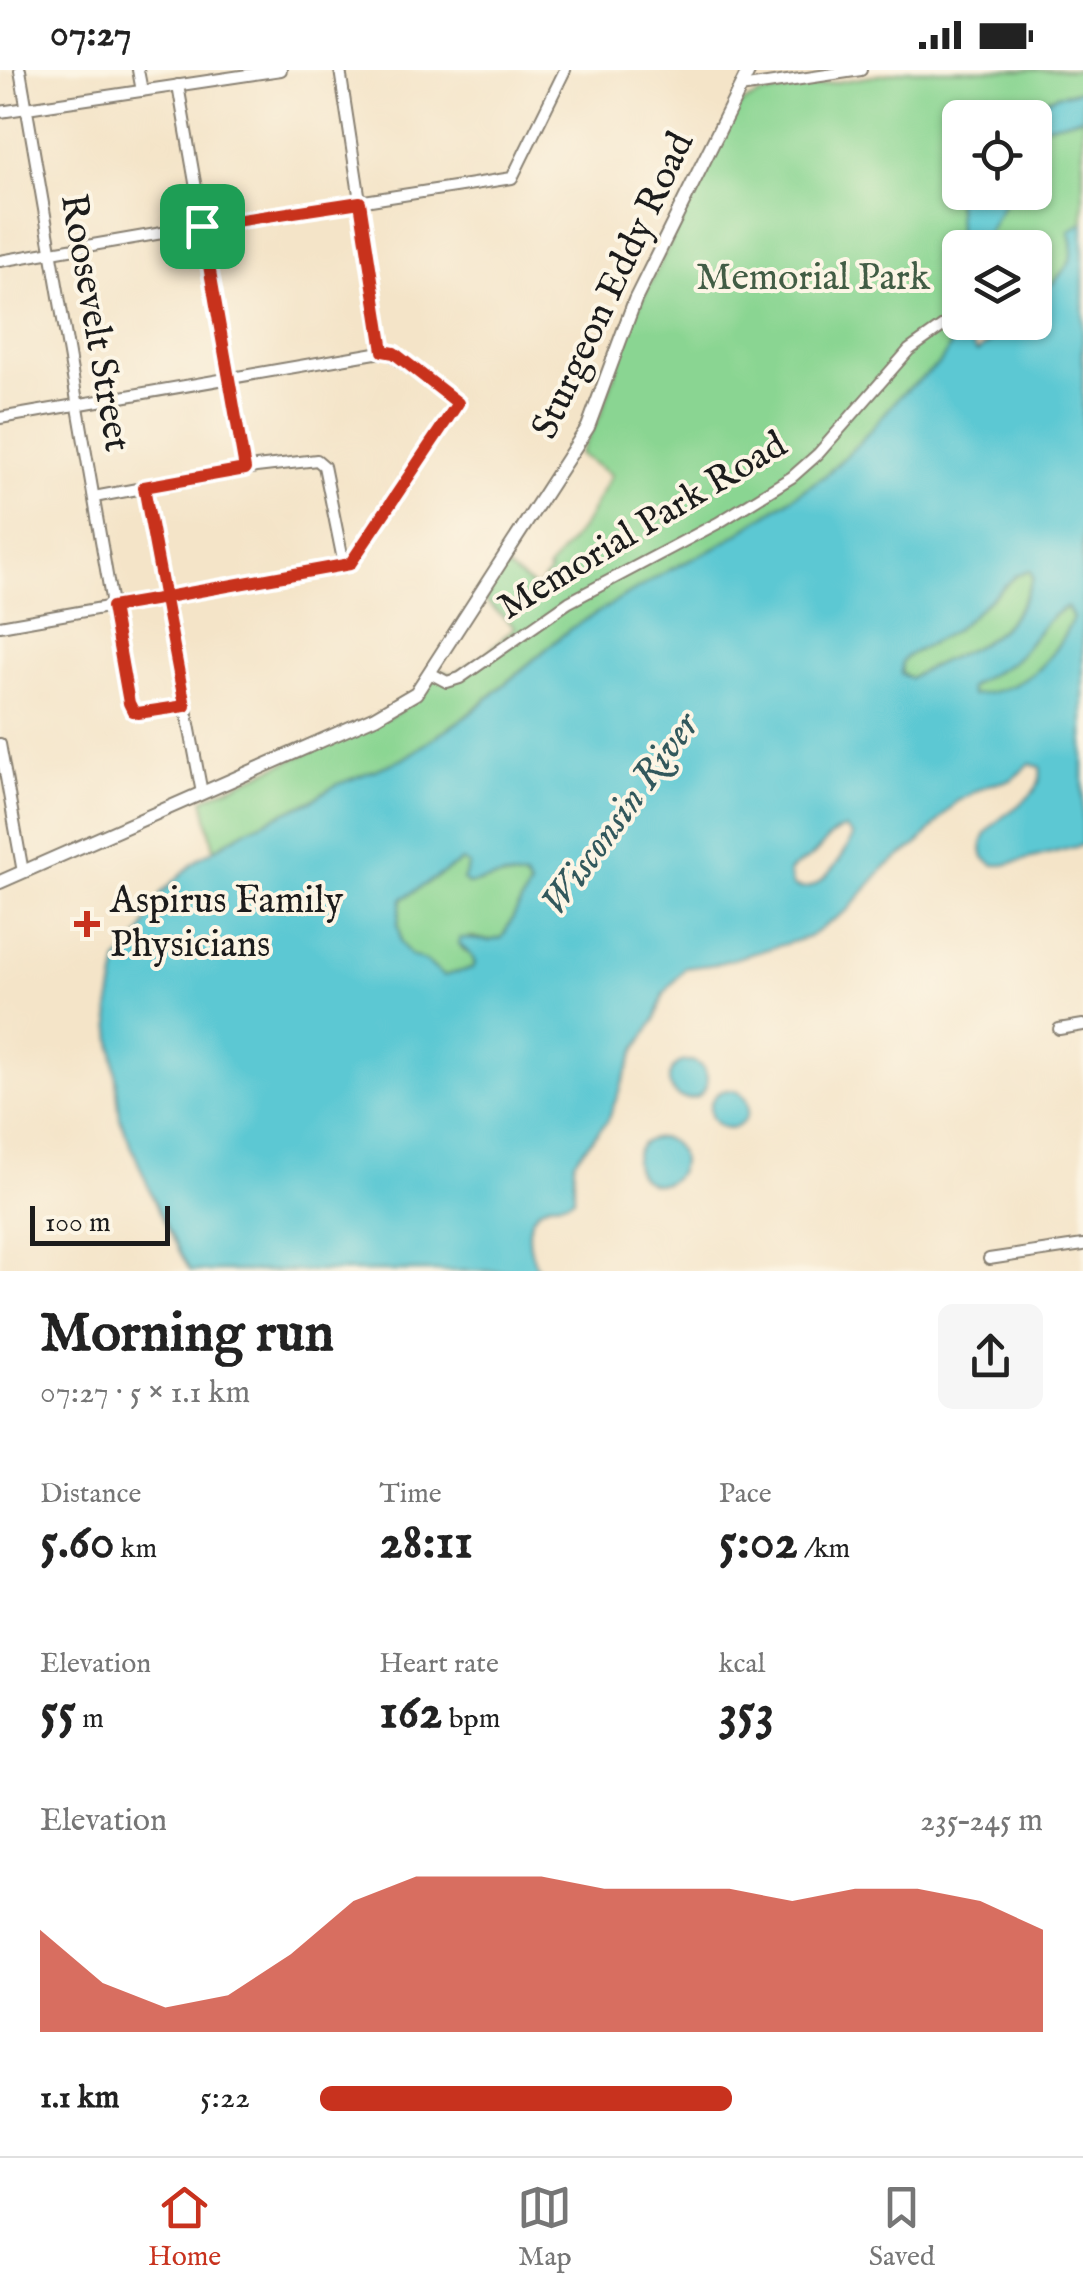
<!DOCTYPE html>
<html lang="en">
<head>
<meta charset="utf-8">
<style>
  body { margin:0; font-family:"IM FELL English",serif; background:#f6f6f6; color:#222; height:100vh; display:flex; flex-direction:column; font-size:38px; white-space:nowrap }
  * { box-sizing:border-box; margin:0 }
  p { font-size:32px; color:#767676 }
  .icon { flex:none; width:55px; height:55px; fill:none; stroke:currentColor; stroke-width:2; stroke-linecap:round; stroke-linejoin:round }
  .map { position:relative; height:1201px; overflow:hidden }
  .details { display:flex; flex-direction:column; background:#fff; flex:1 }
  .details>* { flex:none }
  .tools { position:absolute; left:942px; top:30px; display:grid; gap:20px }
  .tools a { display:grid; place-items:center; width:110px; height:110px; border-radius:15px; background:#fff; box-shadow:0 2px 8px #0004; font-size:50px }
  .scale { position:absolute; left:30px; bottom:25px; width:140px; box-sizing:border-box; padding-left:10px; border:5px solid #1c1c1c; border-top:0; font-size:28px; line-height:35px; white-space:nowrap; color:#1c1c1c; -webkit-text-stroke:8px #fcf5e5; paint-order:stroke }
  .pin { position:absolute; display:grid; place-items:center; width:85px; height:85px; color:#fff; margin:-42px; border-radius:20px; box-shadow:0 5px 15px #0006 }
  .round { display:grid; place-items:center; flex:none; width:105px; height:105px; border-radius:15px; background:#f6f6f6 }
  .overview { display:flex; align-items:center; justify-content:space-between; height:170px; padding:0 40px }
  h1 { font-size:55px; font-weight:700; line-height:75px }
  .stats { display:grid; grid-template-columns:repeat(3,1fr); gap:15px; height:170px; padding:10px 40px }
  .stats div { display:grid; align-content:center }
  .stats b { font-size:50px; font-weight:700 }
  .stats small { font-size:28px; font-weight:400 }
  .stats p { font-size:28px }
  .chart { height:280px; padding:20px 40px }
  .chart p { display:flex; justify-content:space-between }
  .chart svg { width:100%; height:180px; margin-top:10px; fill:#c8321e; opacity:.7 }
  ul { padding:0 40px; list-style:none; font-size:32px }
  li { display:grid; grid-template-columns:160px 120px 1fr; align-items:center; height:75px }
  li i { height:25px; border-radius:12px; background:#c8321e }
  .status { display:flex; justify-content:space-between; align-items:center; height:70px; padding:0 50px; background:#fff; direction:ltr }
  .status svg { height:28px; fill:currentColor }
  .tab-bar { display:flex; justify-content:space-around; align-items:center; height:140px; border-top:2px solid #e0e0e0; background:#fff; font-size:28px; color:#767676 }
  .tab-bar a { display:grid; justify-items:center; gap:5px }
  .tab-bar .selected { color:#c8321e }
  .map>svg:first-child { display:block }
</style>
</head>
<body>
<div class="status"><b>07:27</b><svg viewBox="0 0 49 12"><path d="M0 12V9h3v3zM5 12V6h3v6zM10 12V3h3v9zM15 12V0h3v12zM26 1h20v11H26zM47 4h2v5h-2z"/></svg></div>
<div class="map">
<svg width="1083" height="1201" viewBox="0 0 1083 1201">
  <rect width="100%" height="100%" fill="#fcf5e5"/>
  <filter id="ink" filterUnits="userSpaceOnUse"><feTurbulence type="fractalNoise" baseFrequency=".01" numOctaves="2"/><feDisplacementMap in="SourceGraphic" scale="20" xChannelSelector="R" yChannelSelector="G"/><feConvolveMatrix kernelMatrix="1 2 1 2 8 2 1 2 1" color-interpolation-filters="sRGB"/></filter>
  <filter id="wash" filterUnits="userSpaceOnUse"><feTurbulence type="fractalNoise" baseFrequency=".0048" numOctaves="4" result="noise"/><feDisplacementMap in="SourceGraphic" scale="40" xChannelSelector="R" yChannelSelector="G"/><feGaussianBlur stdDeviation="2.25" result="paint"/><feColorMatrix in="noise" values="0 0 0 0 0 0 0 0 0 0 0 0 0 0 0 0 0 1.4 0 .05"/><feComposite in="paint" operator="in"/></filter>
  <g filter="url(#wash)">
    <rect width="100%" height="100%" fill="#f4e4c8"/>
    <g fill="#8ad592" stroke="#537857" stroke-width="2.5">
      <path d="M 910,0 L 1083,0 L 1083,20 L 1057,25 L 1005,47 L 960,48 L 955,125 L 959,153 L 960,252 L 968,253 L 940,293 L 900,326 L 860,372 L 826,405 L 716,478 L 671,499 L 570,559 L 466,646 L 403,689 L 336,715 L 311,731 L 250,758 L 214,779 L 203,729 L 393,645 L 412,632 L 443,601 L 452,605 L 486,584 L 515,557 L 484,530 L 505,497 L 537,519 L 550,502 L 548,499 L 583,456 L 611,405 L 579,384 L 601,344 L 634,245 L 739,35 L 759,25 Z"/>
      <path d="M 1083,47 L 1083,152 L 1070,161 C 1083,193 1054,209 1035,230 L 1035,178 L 980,178 L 981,173 L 1009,123 L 1035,122 L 1035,58 Z"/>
      <path d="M 1030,500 L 1033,508 C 1006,580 969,573 910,608 L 901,603 L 902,591 L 907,586 L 955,560 L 1018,504 Z"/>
      <path d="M 1067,537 L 1070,538 L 1073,548 C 1050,596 1026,619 971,626 L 969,618 C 982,605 1002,602 1016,588 C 1033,572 1045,546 1067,537 Z"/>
      <path d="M 462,791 L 469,795 L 468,814 L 504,807 L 525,808 L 530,816 L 502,868 L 489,871 L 471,867 L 462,878 L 472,886 L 475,893 L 471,899 L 443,906 L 427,892 L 410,885 L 401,873 L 398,853 L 402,829 Z"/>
    </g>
    <g fill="#5cc8d3" stroke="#3c7278" stroke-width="2.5" fill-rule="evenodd">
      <path d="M 1083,20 L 1083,47 L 1035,58 L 1035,48 L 1005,47 L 1057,25 Z"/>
      <path d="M 960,70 L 960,122 L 1009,123 L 980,177 L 960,178 L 960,211 L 955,90 Z"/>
      <path d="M 1083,152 L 1083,775 L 1004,795 L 994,795 L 984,788 C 969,745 1048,739 1040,697 L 1030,694 L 1011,710 L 988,715 L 956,732 L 919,773 L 884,798 L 849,839 L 809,867 L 716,894 L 685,898 L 664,924 L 655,950 L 635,981 L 608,1050 L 574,1091 L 574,1128 C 565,1134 559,1131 549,1134 C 520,1145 528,1180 539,1201 L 190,1201 L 159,1142 L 120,1049 L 109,940 L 118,891 L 141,864 L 161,823 L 198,789 L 250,758 L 311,731 L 336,715 L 403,689 L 467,646 L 570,559 L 671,499 L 716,478 L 826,405 L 860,372 L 900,326 L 940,293 L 964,254 L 973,255 L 973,276 L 977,282 L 1014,253 L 1035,252 L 1035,230 C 1054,210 1083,193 1069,161 ZM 1030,500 L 1033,508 C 1006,580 969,573 910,608 L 901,604 L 902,591 L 907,586 L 955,560 L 1018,504 ZM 1067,537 L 1073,548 C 1051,595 1025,621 971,625 L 969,618 C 982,605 1002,602 1016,588 C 1033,572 1045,546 1067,537 ZM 845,758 L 853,766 C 844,786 818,828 793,816 L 789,802 C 796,794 803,793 811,787 C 824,776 828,763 845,758 ZM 462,791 L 469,795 L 463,810 L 468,814 L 504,807 L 525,808 L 530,816 L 502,868 L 489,871 L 460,868 L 459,874 L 472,886 L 475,894 L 471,899 L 443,906 L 427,892 L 410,885 L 401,873 L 398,853 L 402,829 Z"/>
      <circle cx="688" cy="1010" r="19"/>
      <circle cx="729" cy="1039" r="19"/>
      <circle cx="658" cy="1091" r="23"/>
    </g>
  </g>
  <g filter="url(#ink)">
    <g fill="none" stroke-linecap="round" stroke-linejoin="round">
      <defs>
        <g id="minor">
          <path d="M 20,0 L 129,633 L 133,641 L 140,643 L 185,635"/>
          <path d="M 138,0 L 142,21"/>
          <path d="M 340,0 L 383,281"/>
          <path d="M 178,15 L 245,399"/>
          <path d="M 740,18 L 861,0"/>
          <path d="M 0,42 L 281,0"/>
          <path d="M 0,191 L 191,158 L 512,108 L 565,0"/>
          <path d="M 0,348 L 387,281 L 458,333 L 350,494 L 0,556"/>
          <path d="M 144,417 L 202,723"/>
          <path d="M 94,427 L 256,397 L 317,390 L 324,396 L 344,495"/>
          <path d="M 430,603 L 447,612 L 460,608 L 569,532 L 718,453 L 792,407 L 818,384 L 909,280 L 960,244"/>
          <path d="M 0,674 L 23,802"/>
          <path d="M 1059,959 L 1083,955"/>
          <path d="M 989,1189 L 1083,1175"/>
        </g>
        <path id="tertiary" d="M 0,812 L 375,647 L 416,623 L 588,357 L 635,230 L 749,0"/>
      </defs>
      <use href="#minor" stroke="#888072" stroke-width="14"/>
      <use href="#tertiary" stroke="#888072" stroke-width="16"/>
      <use href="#minor" stroke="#fff" stroke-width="10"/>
      <use href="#tertiary" stroke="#fff" stroke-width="12"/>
    </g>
  </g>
  <g fill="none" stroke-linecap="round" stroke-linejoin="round" filter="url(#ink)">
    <defs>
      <path id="route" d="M 202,156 L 245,399 L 144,417 L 185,636 L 138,643 L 133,641 L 129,633 L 112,537 L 165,528 L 172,526 L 350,494 L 458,333 L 394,283 L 383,281 L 360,132 L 202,156"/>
    </defs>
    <use href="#route" stroke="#fff" stroke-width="20"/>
    <use href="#route" stroke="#c8321e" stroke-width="12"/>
  </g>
  <path fill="#c8321e" stroke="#fcf5e5" stroke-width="4" d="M82 839h10v10h10v10h-10v10h-10v-10h-10v-10h10z"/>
  <g text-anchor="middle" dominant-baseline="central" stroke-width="8" stroke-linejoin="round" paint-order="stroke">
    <g font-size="38" fill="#425d45" stroke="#fcf5e5">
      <text x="813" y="209">Memorial Park</text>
    </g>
    <g font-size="38" fill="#1c1c1c" stroke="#fcf5e5">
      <text transform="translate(614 216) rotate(-65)">Sturgeon Eddy Road</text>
      <text transform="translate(94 253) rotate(80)">Roosevelt Street</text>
      <text transform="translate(643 457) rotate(-31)">Memorial Park Road</text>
    </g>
    <g font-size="38" fill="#1c1c1c" stroke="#fcf5e5" text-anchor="start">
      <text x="110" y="832">Aspirus Family<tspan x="110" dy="44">Physicians</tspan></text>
    </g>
    <g font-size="40" font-style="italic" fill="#32585c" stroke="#fcf5e5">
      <text transform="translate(621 745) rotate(-54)">Wisconsin River</text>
    </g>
  </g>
</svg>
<div class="tools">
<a><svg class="icon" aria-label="locate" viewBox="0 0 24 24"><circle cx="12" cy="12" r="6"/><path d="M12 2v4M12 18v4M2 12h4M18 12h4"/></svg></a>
<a><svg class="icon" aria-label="layers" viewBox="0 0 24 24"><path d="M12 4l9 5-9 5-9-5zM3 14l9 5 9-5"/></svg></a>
</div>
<div class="scale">100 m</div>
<div class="pin" style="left:202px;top:156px;background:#1e9e55"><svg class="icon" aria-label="arrive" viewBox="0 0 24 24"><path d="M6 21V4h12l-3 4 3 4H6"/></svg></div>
</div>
<section class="details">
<div class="overview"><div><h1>Morning run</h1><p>07:27 · 5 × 1.1 km</p></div><a class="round"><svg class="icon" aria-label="share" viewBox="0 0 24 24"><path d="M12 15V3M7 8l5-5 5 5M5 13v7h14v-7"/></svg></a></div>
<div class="stats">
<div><p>Distance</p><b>5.60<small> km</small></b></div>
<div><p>Time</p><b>28:11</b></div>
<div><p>Pace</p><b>5:02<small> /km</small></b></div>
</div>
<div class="stats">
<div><p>Elevation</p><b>55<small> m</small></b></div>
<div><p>Heart rate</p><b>162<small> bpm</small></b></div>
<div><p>kcal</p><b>353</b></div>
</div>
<div class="chart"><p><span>Elevation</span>235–245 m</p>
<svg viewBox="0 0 160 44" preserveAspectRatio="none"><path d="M0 44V19L10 32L20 38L30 35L40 25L50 12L60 6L70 6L80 6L90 9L100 9L110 9L120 12L130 9L140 9L150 12L160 19V44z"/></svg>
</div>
<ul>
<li><b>1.1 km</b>5:22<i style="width:57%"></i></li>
</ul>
</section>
<nav class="tab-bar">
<a class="selected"><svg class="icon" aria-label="home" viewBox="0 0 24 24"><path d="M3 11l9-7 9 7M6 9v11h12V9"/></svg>Home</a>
<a><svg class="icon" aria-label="map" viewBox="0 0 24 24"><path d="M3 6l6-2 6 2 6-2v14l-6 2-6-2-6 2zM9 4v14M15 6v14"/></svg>Map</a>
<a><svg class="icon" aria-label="saved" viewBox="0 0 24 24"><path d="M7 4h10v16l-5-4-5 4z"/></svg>Saved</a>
</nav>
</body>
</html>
